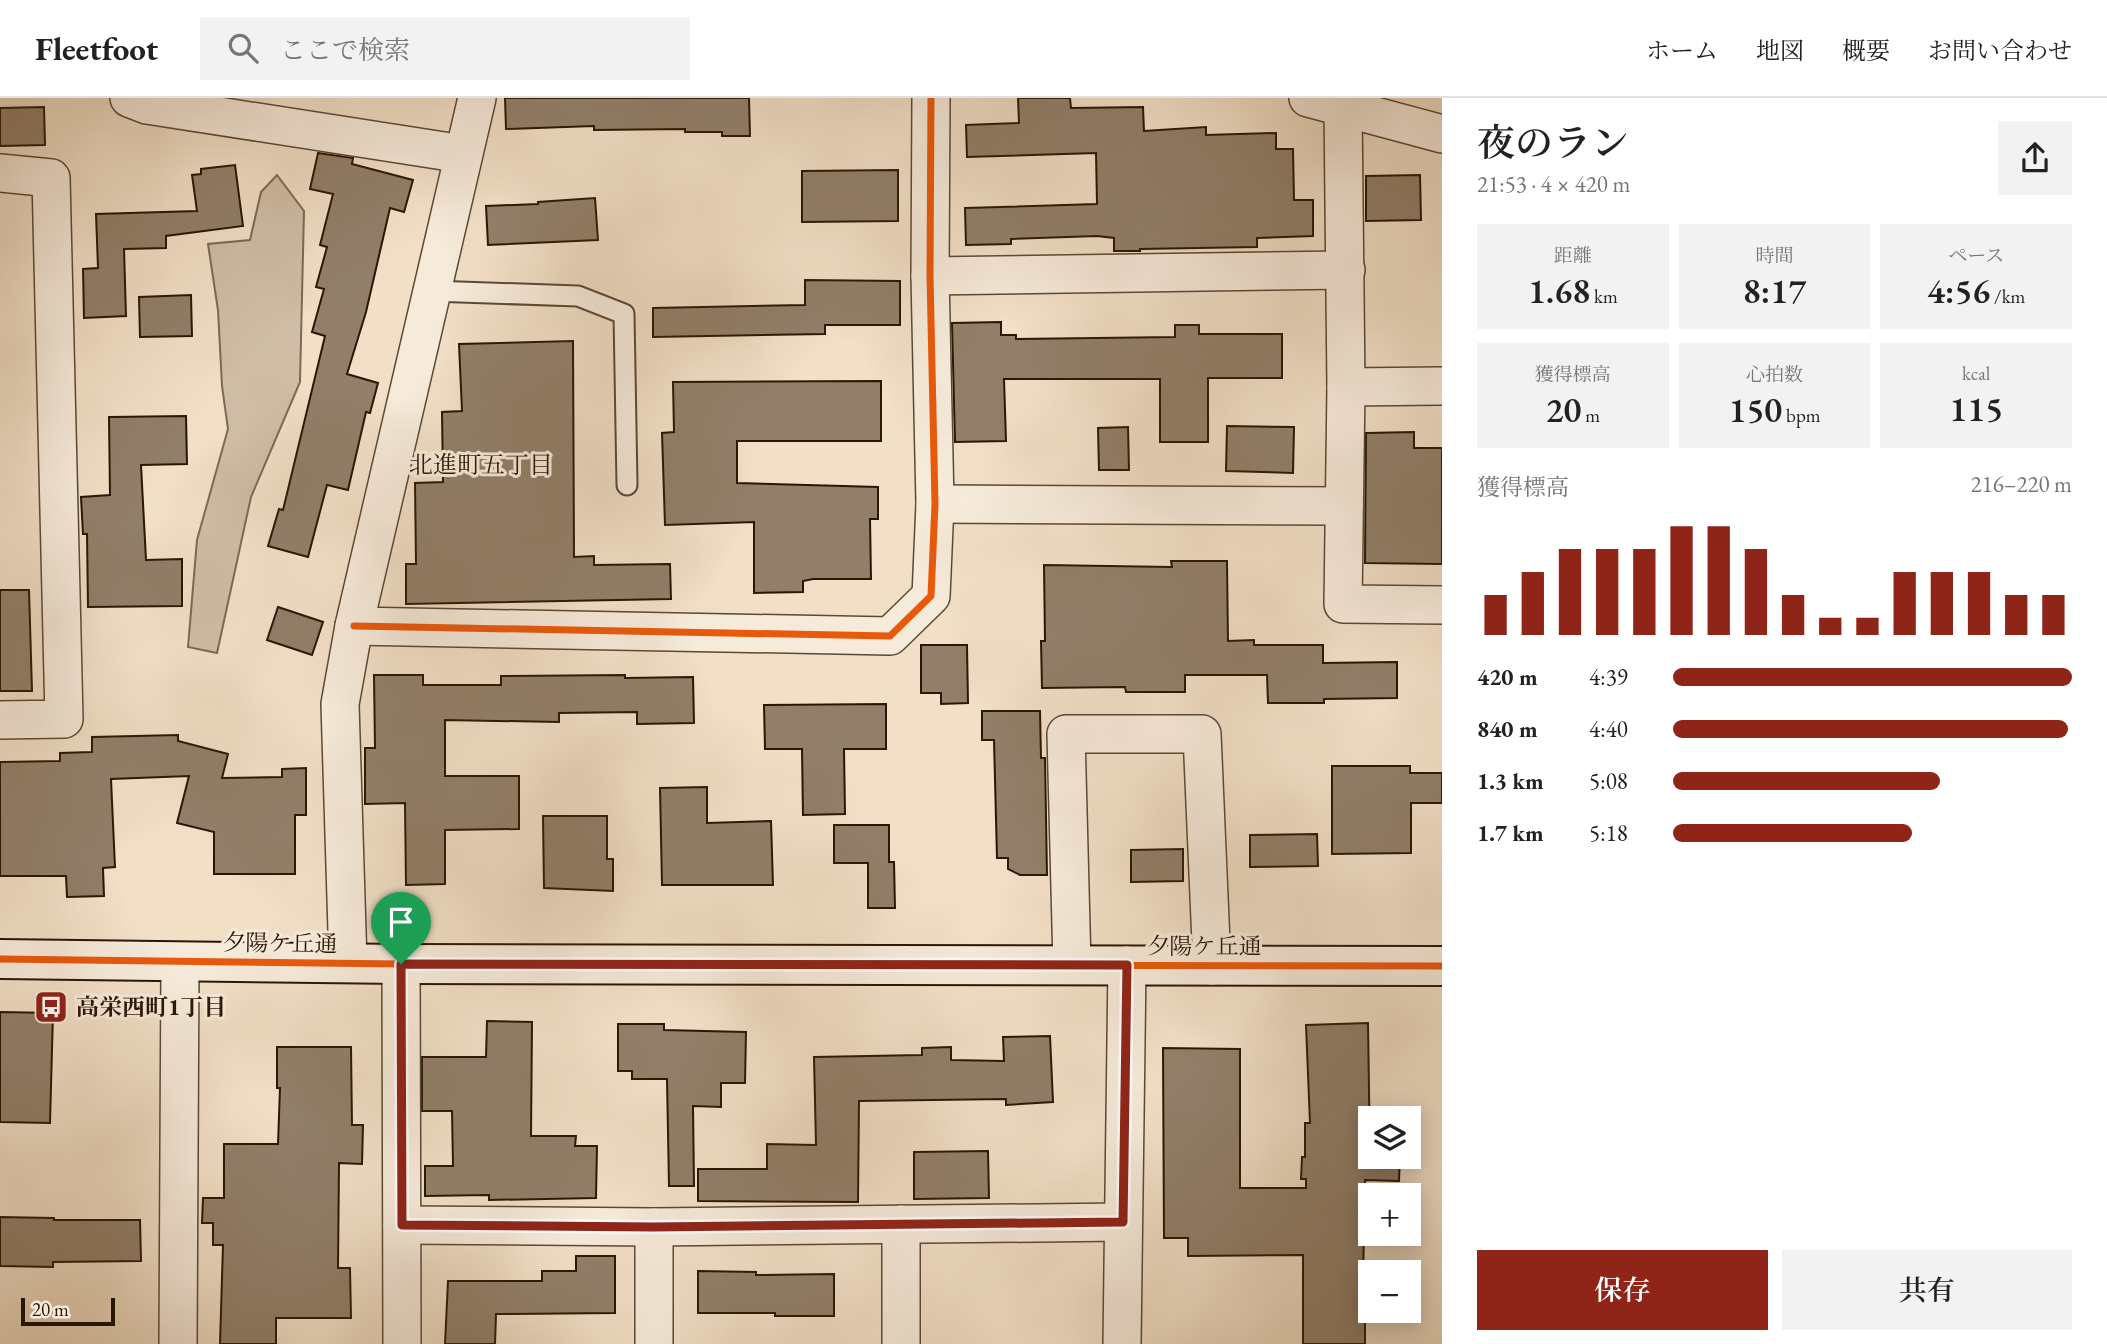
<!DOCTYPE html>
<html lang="ja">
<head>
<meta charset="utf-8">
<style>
  body { margin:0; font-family:"EB Garamond","Noto Serif JP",serif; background:#f2f2f2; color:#222; height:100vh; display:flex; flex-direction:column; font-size:26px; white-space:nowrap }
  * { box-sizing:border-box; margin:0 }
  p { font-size:23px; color:#767676 }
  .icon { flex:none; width:38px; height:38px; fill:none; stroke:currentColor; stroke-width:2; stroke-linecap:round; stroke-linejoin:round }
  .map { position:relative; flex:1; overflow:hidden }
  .sheet { display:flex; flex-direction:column; background:#fff; width:665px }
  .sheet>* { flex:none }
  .tools { position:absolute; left:1358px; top:1008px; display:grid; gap:14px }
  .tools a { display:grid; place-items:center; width:63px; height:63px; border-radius:0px; background:#fff; box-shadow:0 4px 18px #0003; font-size:35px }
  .scale { position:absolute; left:21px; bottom:18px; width:94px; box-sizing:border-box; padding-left:7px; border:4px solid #2a1605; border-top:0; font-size:19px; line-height:24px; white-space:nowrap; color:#2a1605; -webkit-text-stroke:5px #f6eada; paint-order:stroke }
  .pin { position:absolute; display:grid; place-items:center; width:60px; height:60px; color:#fff; margin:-72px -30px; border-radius:50% 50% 50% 0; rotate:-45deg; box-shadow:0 0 7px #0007 }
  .pin .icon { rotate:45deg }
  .round { display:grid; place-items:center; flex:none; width:74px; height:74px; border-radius:0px; background:#f2f2f2 }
  .summary { display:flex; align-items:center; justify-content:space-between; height:119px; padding:0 35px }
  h1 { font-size:38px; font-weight:600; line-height:52px }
  .figures { display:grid; grid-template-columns:repeat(3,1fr); gap:10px; height:119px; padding:7px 35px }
  .figures div { display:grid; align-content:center; border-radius:0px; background:#f2f2f2; text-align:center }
  .figures b { font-size:35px; font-weight:600 }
  .figures small { font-size:19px; font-weight:400 }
  .figures p { font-size:19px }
  .chart { height:196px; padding:14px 35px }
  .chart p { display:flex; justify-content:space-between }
  .chart svg { width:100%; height:126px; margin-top:7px; stroke:#8f2418; stroke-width:6 }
  .action { display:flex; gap:14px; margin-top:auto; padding:14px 35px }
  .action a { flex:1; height:80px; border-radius:0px; background:#8f2418; color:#fff; font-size:28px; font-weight:600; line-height:80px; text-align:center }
  .action a+a { background:#f2f2f2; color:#222 }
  ul { padding:0 35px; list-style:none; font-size:23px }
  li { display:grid; grid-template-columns:112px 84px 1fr; align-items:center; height:52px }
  li i { height:18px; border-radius:9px; background:#8f2418 }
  header { display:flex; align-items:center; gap:42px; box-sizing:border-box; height:98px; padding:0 35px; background:#fff; border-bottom:2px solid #e0e0e0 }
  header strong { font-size:33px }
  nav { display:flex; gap:38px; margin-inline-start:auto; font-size:24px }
  .search { width:490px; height:63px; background:#f2f2f2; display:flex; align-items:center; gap:18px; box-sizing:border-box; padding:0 24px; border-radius:0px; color:#767676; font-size:26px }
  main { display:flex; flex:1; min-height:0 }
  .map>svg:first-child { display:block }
</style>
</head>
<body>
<header>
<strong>Fleetfoot</strong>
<div class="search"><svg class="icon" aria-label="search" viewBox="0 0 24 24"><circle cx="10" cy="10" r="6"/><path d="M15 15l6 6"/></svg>ここで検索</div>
<nav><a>ホーム</a><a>地図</a><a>概要</a><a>お問い合わせ</a></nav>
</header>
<main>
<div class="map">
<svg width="1442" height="1246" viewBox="0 0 1442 1246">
  <rect width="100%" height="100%" fill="#f1dfc6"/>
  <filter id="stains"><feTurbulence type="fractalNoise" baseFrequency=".00286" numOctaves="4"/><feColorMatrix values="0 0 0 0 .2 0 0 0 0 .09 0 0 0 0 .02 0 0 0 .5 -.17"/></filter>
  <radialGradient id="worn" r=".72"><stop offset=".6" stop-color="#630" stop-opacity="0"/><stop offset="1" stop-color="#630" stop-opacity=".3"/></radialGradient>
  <path fill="#cfbda5" stroke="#7c6a55" stroke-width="2" d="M 277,77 L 304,113 L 300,284 L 251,399 L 217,555 L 188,549 L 197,442 L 228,331 L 222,288 L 218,212 L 208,146 L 250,142 L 261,94 Z"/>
  <g fill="#917f69" stroke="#2a1605" stroke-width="2">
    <path d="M 505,0 L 749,0 L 750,38 L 722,38 L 722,34 L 685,34 L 685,31 L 594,32 L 594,28 L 506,31 Z"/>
    <path d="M 1018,0 L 1070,0 L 1071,10 L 1143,9 L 1144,33 L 1206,29 L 1206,37 L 1276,35 L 1276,51 L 1293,51 L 1294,102 L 1313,102 L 1313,138 L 1257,140 L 1257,149 L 1140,151 L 1140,153 L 1114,153 L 1114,140 L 1097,138 L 1011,141 L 1011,146 L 966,147 L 965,110 L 1097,106 L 1096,55 L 967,59 L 966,27 L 1019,25 Z"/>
    <path d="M 44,9 L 45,47 L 0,48 L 0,10 Z"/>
    <path d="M 318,55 L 353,60 L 352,66 L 413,82 L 404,114 L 390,110 L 366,214 L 347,276 L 378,285 L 370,315 L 366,314 L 348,392 L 327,387 L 308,459 L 268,448 L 279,411 L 283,412 L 325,238 L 312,234 L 324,191 L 316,189 L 327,149 L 320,147 L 333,96 L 310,91 Z"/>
    <path d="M 235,67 L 243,128 L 166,138 L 166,150 L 124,151 L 126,218 L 84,220 L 83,171 L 98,170 L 96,116 L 197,113 L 192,77 L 201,76 L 201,71 Z"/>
    <path d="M 898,72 L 898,123 L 802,124 L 802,73 Z"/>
    <path d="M 1420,77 L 1421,122 L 1366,123 L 1366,78 Z"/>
    <path d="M 595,100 L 598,142 L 488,147 L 486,108 L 538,106 L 538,104 Z"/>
    <path d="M 805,182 L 900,183 L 900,227 L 825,227 L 825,236 L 653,239 L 653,210 L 805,207 Z"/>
    <path d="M 191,197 L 192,238 L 140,239 L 139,199 Z"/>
    <path d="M 1001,224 L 1001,237 L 1016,237 L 1016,241 L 1175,239 L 1175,227 L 1199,227 L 1199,236 L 1282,236 L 1282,280 L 1208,280 L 1208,344 L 1160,344 L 1160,281 L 1004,281 L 1006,343 L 955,344 L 952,225 Z"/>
    <path d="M 573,243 L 574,459 L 594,458 L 594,467 L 670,466 L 671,501 L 406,506 L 406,466 L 416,466 L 415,385 L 443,384 L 442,314 L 462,313 L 459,246 Z"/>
    <path d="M 881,283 L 881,343 L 737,343 L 737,385 L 878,389 L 878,421 L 870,421 L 871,481 L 813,481 L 803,483 L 803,494 L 754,495 L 754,424 L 665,427 L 662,335 L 674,334 L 673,284 Z"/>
    <path d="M 186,318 L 187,366 L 141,367 L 146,462 L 182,461 L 182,508 L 88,509 L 87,436 L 83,436 L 81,399 L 110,397 L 109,319 Z"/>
    <path d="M 1227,328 L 1294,329 L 1293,375 L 1226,373 Z"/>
    <path d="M 1128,329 L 1129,372 L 1099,372 L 1098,330 Z"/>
    <path d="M 1414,334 L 1414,350 L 1442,350 L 1442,466 L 1365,465 L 1366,335 Z"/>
    <path d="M 1171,463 L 1227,463 L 1228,543 L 1254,542 L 1254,547 L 1323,547 L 1323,565 L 1397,564 L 1397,600 L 1324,601 L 1324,605 L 1268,605 L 1267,577 L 1185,577 L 1185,594 L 1126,594 L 1125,589 L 1042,590 L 1041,543 L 1045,543 L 1044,467 L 1172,469 Z"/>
    <path d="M 0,492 L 29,492 L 32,593 L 0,593 Z"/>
    <path d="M 278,509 L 323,524 L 312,557 L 267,542 Z"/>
    <path d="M 921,547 L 967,547 L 968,605 L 941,606 L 941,595 L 921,595 Z"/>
    <path d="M 374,577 L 423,577 L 423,587 L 501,587 L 501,578 L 625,577 L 625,580 L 693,579 L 694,625 L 637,626 L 637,614 L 559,615 L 559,624 L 445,622 L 445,678 L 519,678 L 519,731 L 445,732 L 445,786 L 406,787 L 405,705 L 365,706 L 365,650 L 375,650 Z"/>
    <path d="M 886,606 L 886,651 L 844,651 L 845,716 L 803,717 L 802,651 L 765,651 L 764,607 Z"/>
    <path d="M 982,613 L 1040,613 L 1041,660 L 1045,660 L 1047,777 L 1020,777 L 1008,771 L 1008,760 L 997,760 L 994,642 L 982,642 Z"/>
    <path d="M 178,637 L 178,643 L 228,656 L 222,680 L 282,679 L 282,671 L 306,670 L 306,717 L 295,717 L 295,776 L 214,776 L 214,734 L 177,725 L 189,678 L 111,681 L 115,769 L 103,770 L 104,798 L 67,799 L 66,778 L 0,778 L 0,664 L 60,663 L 60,655 L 92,654 L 92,639 Z"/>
    <path d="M 1332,668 L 1410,668 L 1410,675 L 1442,675 L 1442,705 L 1411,705 L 1411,755 L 1332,756 Z"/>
    <path d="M 707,689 L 707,725 L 771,723 L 773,787 L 662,787 L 660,690 Z"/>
    <path d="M 543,718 L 607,718 L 607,761 L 613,761 L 613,793 L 544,790 Z"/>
    <path d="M 834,727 L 889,727 L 889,764 L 894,764 L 895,810 L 868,810 L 868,765 L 834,765 Z"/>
    <path d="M 1317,736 L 1318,768 L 1250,769 L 1250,737 Z"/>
    <path d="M 1183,751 L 1183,783 L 1131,784 L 1131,752 Z"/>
    <path d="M 0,914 L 53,915 L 50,1025 L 0,1024 Z"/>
    <path d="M 487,923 L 532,924 L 531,1038 L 576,1038 L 575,1048 L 597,1048 L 596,1100 L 489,1102 L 489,1097 L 425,1098 L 425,1068 L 453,1068 L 452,1013 L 422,1013 L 422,959 L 486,959 Z"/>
    <path d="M 1368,925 L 1370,1059 L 1400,1059 L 1399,1083 L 1365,1082 L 1363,1185 L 1365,1185 L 1365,1246 L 1303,1246 L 1303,1157 L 1188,1158 L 1188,1140 L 1164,1140 L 1163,950 L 1240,951 L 1240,1090 L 1306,1090 L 1306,1081 L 1301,1081 L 1302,1059 L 1305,1059 L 1305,1025 L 1310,1025 L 1306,927 Z"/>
    <path d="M 618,926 L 664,926 L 664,932 L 746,934 L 745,985 L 721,985 L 721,1009 L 693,1008 L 694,1088 L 669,1088 L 667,981 L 632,981 L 632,973 L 618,973 Z"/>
    <path d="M 1050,938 L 1053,1004 L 1006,1007 L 1006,1001 L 859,1003 L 858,1104 L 698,1103 L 698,1071 L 767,1071 L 767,1046 L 816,1047 L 814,959 L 922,957 L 922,950 L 951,949 L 951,962 L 1004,963 L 1003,939 Z"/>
    <path d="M 277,949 L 351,949 L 352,1027 L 363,1027 L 362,1066 L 339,1065 L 338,1170 L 350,1170 L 351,1220 L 276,1220 L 276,1246 L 220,1246 L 223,1147 L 213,1147 L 213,1125 L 202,1125 L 203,1100 L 224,1100 L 224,1046 L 278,1046 L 280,990 L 277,990 Z"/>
    <path d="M 988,1053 L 989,1100 L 914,1101 L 914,1054 Z"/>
    <path d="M 0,1119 L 54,1120 L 54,1122 L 140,1122 L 141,1163 L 53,1164 L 53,1169 L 0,1168 Z"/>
    <path d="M 576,1158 L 615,1158 L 615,1215 L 496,1216 L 495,1246 L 445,1246 L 448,1183 L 542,1183 L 542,1173 L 576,1173 Z"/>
    <path d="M 698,1173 L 756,1174 L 756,1177 L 834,1176 L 834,1218 L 775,1218 L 775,1215 L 698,1215 Z"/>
  </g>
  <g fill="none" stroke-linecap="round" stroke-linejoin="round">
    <defs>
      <path id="lane" d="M 431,193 L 578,198 L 624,216 L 627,387"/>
      <g id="street">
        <path d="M 129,0 L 147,7 L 463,56"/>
        <path d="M 1308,0 L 1442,36"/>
        <path d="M 1343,10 L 1346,289 L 1343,506 L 1442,507"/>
        <path d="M 0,75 L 51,80 L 64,621 L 0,622"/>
        <path d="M 930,178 L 1346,172"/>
        <path d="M 1346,289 L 1442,288"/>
        <path d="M 935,406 L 1344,408"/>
        <path d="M 354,528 L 890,538 L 931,498 L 935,406 L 930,178 L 931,0"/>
        <path d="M 348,865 L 340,606 L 354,528 L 477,0"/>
        <path d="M 401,866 L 402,1246"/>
        <path d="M 1072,867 L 1066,636 L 1202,636 L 1212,868"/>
        <path d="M 901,1126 L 901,1246"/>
        <path d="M 402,1127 L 654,1129 L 1123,1124"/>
        <path d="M 654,1129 L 654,1246"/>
        <path d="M 178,1246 L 180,864"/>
        <path d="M 1122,1246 L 1127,867"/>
      </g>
      <path id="secondary" d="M 0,861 L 401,866 L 1442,868"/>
    </defs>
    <use href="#lane" stroke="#5c4835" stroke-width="23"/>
    <use href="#street" stroke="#5c4835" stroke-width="40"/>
    <use href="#secondary" stroke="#2a1605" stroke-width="42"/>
    <use href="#lane" stroke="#f6eada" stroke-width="19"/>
    <use href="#street" stroke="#f6eada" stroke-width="37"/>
    <use href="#secondary" stroke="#f6eada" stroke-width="38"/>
    <defs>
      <g id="cycleway">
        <path d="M 354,528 L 890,538 L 931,498 L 935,406 L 930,178 L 931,0"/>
        <path d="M 0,861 L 401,866 L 1442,868"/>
      </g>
    </defs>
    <use href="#cycleway" stroke="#f6eada" stroke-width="11"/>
    <use href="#cycleway" stroke="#e8590c" stroke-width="7"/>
  </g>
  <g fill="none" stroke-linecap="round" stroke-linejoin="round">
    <defs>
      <path id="route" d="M 401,866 L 1127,867 L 1123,1124 L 654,1129 L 402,1127 Z"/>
    </defs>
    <use href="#route" stroke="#fff" stroke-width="14"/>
    <use href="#route" stroke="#8f2418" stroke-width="9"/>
  </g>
  <defs>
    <symbol id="bus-square" viewBox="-11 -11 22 22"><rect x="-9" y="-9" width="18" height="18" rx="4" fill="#8f2418" stroke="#f6eada"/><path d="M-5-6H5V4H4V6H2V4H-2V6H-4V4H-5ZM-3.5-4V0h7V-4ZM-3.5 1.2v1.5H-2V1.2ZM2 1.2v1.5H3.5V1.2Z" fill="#fff"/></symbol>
  </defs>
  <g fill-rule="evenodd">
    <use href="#bus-square" x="32" y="890" width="38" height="38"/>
  </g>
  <g text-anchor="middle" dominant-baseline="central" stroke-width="6" stroke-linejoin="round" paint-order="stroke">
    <g font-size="23" fill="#2a1605" stroke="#f6eada">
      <text transform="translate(280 845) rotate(1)">夕陽ケ丘通</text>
      <text x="1204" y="848">夕陽ケ丘通</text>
    </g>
    <g font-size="23" font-weight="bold" fill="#2a1605" stroke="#f6eada" text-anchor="start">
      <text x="76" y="909">高栄西町1丁目</text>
    </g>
    <g font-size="24" fill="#2a1605" stroke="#f6eada">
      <text x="481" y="366">北進町五丁目</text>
    </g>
  </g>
  <rect width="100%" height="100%" filter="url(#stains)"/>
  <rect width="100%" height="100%" fill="url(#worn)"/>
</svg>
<div class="tools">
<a><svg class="icon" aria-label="layers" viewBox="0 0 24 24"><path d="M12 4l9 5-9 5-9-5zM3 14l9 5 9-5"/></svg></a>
<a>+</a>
<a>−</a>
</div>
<div class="scale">20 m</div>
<div class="pin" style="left:401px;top:866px;background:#1e9e55"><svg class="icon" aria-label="arrive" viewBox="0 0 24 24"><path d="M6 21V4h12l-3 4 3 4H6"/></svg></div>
</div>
<section class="sheet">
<div class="summary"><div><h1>夜のラン</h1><p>21:53 · 4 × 420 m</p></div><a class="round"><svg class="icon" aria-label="share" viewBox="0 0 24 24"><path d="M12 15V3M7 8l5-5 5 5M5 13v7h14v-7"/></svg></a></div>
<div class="figures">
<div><p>距離</p><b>1.68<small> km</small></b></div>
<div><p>時間</p><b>8:17</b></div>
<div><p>ペース</p><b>4:56<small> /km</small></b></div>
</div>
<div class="figures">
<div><p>獲得標高</p><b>20<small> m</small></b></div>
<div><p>心拍数</p><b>150<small> bpm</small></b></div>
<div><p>kcal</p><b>115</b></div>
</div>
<div class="chart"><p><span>獲得標高</span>216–220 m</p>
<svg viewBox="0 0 160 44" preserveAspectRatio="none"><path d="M5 44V30M15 44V22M25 44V14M35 44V14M45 44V14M55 44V6M65 44V6M75 44V14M85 44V30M95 44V38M105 44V38M115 44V22M125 44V22M135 44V22M145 44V30M155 44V30"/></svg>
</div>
<ul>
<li><b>420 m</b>4:39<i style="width:100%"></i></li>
<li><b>840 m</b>4:40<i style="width:99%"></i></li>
<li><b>1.3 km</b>5:08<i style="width:67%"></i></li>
<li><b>1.7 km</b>5:18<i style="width:60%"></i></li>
</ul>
<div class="action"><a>保存</a><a>共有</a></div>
</section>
</main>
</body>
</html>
